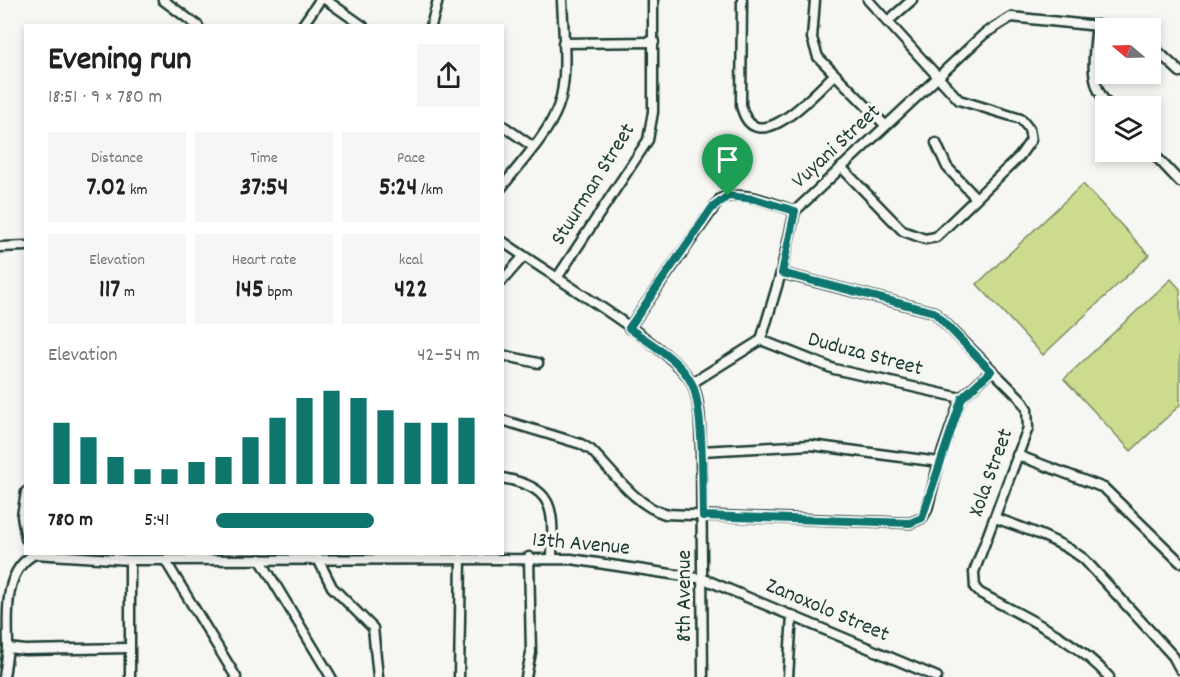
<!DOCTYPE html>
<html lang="en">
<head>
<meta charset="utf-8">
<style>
  body { margin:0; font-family:Dekko,sans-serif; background:#f6f6f6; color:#202124; height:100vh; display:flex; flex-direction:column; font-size:22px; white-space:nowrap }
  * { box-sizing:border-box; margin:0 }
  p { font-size:20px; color:#757577 }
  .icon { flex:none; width:33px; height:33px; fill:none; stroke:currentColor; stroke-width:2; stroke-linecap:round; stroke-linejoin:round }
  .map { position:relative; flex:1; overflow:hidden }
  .drawer { position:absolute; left:24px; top:24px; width:480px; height:531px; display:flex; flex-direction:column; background:#fff; border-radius:0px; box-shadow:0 3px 9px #0003 }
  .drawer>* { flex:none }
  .needle { width:39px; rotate:289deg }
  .tools { position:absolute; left:1095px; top:18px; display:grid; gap:12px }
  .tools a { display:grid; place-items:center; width:66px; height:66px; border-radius:0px; background:#fff; box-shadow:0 3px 9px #0003; font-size:30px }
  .pin { position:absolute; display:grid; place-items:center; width:51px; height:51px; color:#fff; margin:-62px -26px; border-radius:50% 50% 50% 0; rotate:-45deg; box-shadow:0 0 6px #0007 }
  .pin .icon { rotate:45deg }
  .round { display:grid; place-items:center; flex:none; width:63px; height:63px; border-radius:0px; background:#f6f6f6 }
  .overview { display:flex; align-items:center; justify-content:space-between; height:102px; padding:0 24px }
  h1 { font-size:33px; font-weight:700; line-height:45px }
  .metrics { display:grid; grid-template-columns:repeat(3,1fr); gap:9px; height:102px; padding:6px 24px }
  .metrics div { display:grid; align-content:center; border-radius:0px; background:#f6f6f6; text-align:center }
  .metrics b { font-size:26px; font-weight:700 }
  .metrics small { font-size:16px; font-weight:400 }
  .metrics p { font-size:16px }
  .chart { height:168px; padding:12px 24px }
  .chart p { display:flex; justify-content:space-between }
  .chart svg { width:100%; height:108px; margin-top:6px; stroke:#0f766e; stroke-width:6 }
  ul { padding:0 24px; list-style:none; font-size:20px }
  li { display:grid; grid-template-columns:96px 72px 1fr; align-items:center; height:45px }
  li i { height:15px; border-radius:8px; background:#0f766e }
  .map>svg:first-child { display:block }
</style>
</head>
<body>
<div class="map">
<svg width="1180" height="677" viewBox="0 0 1180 677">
  <rect width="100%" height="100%" fill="#f6f6f2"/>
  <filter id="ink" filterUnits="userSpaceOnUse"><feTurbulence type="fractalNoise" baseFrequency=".0167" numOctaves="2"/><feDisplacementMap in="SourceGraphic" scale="12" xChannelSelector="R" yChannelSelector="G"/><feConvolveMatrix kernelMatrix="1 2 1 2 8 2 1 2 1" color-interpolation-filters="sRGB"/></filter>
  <g filter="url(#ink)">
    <g fill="#cddb8f" stroke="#768c62" stroke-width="1.5">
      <path d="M 1083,184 L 1149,255 L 1043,355 L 977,284 Z"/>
      <path d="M 1171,279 L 1180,289 L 1180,405 L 1131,451 L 1064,379 Z"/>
    </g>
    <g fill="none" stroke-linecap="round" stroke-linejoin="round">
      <defs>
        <g id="street">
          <path d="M 163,0 L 198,26"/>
          <path d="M 326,0 L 363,26"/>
          <path d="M 742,0 L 741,105 C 754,163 815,93 834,75"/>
          <path d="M 815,0 L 812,38 L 818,57 L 885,125"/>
          <path d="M 887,22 L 912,0"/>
          <path d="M 1097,25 C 1094,55 1087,83 1109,106"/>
          <path d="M 302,26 L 320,0"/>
          <path d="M 431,26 L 438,0"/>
          <path d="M 563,43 L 654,42"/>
          <path d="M 1150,44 L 1180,72"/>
          <path d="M 502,125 L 532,146"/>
          <path d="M 936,143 L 947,167 L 976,198"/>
          <path d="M 1150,150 L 1180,182"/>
          <path d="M 841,167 L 903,231 L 925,239 L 936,237 L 1019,157 L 1031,140 L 1029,129 L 1021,119 L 959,100 L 868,0"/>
          <path d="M 502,187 C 521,162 547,136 558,107 C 569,78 563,31 562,0"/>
          <path d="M 502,241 C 540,269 676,349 692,383 C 701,403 700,430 701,451 L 703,677"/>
          <path d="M 0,247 L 26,246"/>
          <path d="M 781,273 L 934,312 L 1020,398 L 1027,409 L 1028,428 L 974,572 L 975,588 L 980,593 C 1024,617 1075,639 1109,677"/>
          <path d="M 557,278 L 648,140 L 653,112 L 653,0"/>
          <path d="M 502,281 L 523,257"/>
          <path d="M 629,328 L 720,199 C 743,189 773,204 795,211"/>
          <path d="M 761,340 L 834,369 L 961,398"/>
          <path d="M 502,355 L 538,363"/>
          <path d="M 692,383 L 761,340 L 781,273 L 795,211 L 984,34 L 1011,17 L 1118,28"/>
          <path d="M 502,420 L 581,444 L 591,450 C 613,472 635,505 665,514 L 910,523 L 922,518 L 927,510 L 939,462 L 961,398 L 991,371"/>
          <path d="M 701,451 L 811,445 L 939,462"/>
          <path d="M 1017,455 L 1104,488 L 1180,562"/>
          <path d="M 502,478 C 556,488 553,509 552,557"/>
          <path d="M 26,492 L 22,516 L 26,539"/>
          <path d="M 995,518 C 1026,529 1057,539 1084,559 L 1173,656 L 1180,669"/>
          <path d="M 35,554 L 130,560 L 571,559 L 704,579 L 937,677"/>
          <path d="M 260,559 L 331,677"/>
          <path d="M 318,559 L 332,587 L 373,628 L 378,677"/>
          <path d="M 165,560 L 236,677"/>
          <path d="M 8,648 C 8,616 2,571 35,554"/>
          <path d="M 4,677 L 8,648 L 25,650 L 129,648"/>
          <path d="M 130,677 L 130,560"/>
          <path d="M 459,677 L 461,558"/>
          <path d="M 526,677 L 531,653 L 529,557"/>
          <path d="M 788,677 L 792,615"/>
        </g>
      </defs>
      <use href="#street" stroke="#1f3d34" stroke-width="13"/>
      <use href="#street" stroke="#f6f6f2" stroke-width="8"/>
    </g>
  </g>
  <g fill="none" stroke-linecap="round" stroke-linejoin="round" filter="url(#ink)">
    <defs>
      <path id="route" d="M 728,196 L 755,199 L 795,211 L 782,273 L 934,312 L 991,371 L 962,398 L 922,518 L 910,523 L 703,516 C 702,486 704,405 691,382 C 679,359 649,343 629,328 L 712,208 Z"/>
    </defs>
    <use href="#route" stroke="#fff" stroke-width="12"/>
    <use href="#route" stroke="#0f766e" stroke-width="8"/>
  </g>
  <g text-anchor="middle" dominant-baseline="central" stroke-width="6" stroke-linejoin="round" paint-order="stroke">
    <g font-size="22" fill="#1f3d34" stroke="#f6f6f2">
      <text transform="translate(837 147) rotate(-43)">Vuyani Street</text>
      <text transform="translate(594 185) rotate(-58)">Stuurman Street</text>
      <text transform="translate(865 355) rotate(15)">Duduza Street</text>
      <text transform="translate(992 473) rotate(-70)">Xola Street</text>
      <text transform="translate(581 545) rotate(5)">13th Avenue</text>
      <text transform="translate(685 596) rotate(-90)">8th Avenue</text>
      <text transform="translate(827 611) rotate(23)">Zanoxolo Street</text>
    </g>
  </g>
</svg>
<div class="tools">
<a><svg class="needle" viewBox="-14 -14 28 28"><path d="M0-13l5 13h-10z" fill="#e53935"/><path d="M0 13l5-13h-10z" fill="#757577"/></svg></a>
<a><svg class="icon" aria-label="layers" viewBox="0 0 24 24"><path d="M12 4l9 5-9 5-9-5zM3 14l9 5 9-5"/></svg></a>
</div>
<div class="pin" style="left:728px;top:196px;background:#1e9e55"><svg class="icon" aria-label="arrive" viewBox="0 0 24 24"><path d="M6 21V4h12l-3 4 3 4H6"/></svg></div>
<section class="drawer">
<div class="overview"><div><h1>Evening run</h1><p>18:51 · 9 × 780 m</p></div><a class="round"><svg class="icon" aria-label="share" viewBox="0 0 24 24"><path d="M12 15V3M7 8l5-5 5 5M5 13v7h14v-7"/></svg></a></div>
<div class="metrics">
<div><p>Distance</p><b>7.02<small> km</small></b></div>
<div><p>Time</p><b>37:54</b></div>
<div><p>Pace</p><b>5:24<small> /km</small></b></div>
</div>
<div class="metrics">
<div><p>Elevation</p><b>117<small> m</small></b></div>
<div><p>Heart rate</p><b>145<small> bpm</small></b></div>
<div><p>kcal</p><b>422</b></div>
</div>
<div class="chart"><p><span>Elevation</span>42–54 m</p>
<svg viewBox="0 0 160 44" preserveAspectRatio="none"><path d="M5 44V19M15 44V25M25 44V33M35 44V38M45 44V38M55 44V35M65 44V33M75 44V25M85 44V17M95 44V9M105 44V6M115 44V9M125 44V14M135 44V19M145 44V19M155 44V17"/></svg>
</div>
<ul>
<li><b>780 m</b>5:41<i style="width:60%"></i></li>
</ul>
</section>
</div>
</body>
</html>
